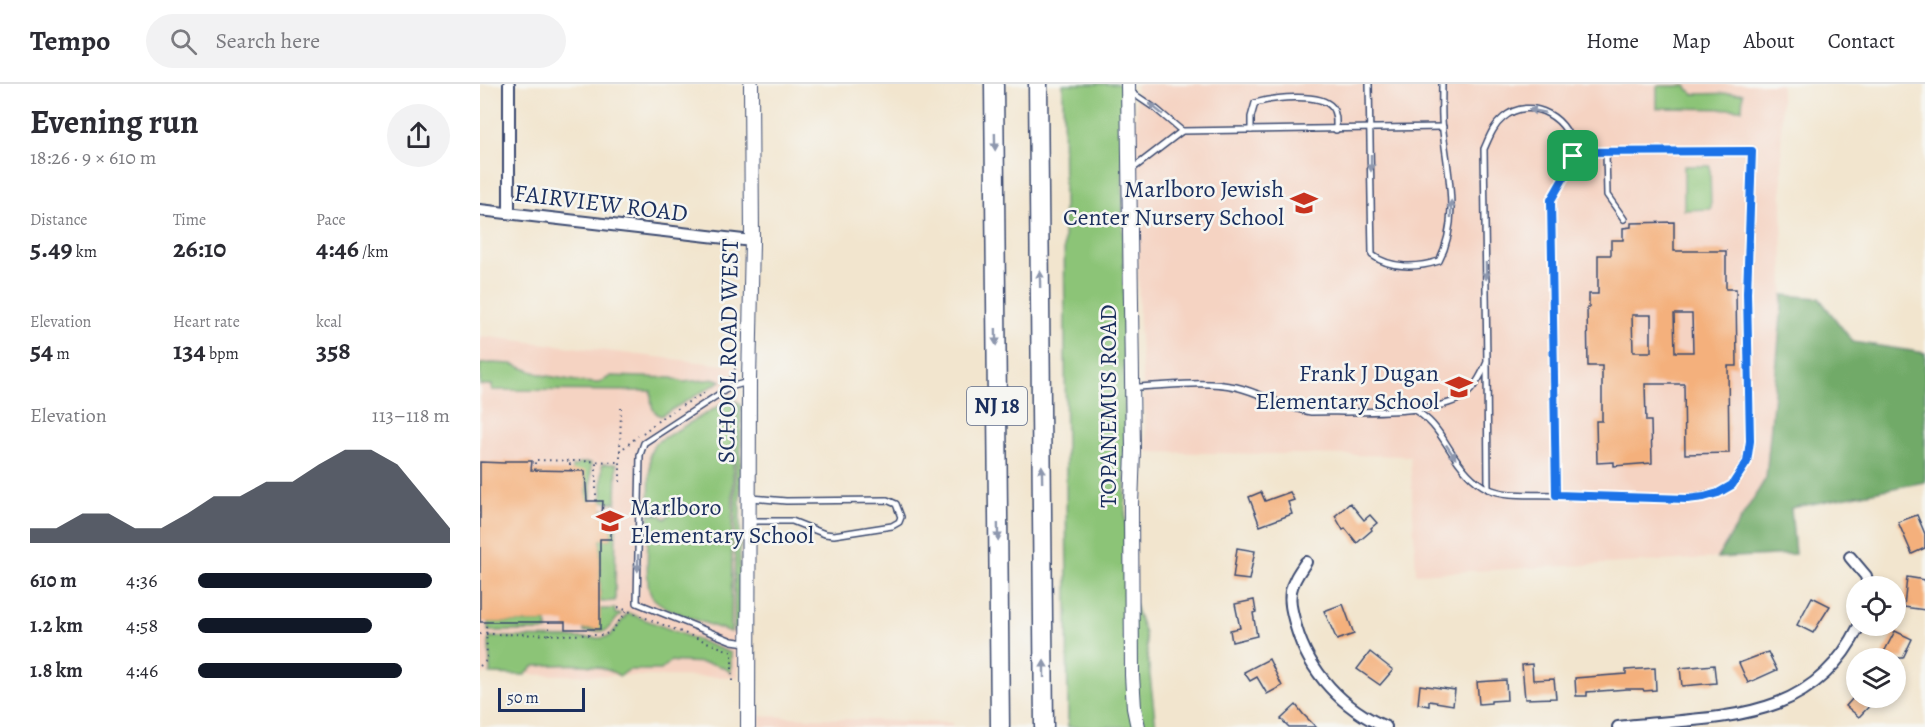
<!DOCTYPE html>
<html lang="en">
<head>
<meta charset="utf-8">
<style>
  body { margin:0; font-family:Alegreya,serif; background:#f2f2f3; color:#2b2b33; height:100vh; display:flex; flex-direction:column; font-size:22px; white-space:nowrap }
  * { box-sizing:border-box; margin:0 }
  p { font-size:20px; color:#7c7c81 }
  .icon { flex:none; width:33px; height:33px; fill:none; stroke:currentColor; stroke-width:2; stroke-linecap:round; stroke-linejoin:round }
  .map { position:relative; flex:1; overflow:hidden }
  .side { display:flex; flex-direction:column; background:#fff; width:480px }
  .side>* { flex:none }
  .tools { position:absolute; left:1366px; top:492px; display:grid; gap:12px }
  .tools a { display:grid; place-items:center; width:60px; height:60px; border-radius:50%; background:#fff; box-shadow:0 3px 9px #0003; font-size:30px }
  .scale { position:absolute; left:18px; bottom:15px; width:87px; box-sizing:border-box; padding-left:6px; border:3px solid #1b2f5e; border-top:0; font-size:16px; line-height:21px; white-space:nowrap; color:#1b2f5e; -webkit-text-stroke:4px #f6f6f2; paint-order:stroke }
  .pin { position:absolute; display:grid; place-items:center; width:51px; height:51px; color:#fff; margin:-26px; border-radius:12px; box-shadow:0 3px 9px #0006 }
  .round { display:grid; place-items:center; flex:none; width:63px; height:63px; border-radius:32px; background:#f2f2f3 }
  .head { display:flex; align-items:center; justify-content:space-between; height:102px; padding:0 30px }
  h1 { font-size:33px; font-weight:600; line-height:45px }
  .figures { display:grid; grid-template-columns:repeat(3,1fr); gap:9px; height:102px; padding:6px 30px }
  .figures div { display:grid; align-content:center }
  .figures b { font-size:26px; font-weight:600 }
  .figures small { font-size:16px; font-weight:400 }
  .figures p { font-size:16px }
  .chart { height:168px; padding:12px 30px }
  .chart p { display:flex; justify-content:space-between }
  .chart svg { width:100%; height:108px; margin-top:6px; fill:#111827; opacity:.7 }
  ul { padding:0 30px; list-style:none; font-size:20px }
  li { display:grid; grid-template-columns:96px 72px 1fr; align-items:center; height:45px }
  li i { height:15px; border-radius:8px; background:#111827 }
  header { display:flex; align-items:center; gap:36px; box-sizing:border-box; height:84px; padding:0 30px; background:#fff; border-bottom:2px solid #e1e1e2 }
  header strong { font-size:28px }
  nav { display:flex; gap:33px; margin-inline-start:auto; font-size:21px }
  .search { width:420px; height:54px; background:#f2f2f3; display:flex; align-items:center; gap:15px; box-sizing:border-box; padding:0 21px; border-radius:33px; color:#7c7c81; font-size:22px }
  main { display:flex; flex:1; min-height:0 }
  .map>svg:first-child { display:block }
</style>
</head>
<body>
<header>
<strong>Tempo</strong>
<div class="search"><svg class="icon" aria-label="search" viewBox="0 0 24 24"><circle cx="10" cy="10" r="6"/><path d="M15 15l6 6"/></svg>Search here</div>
<nav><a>Home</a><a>Map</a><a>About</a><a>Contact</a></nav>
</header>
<main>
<section class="side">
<div class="head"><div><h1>Evening run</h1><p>18:26 · 9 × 610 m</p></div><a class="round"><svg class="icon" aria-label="share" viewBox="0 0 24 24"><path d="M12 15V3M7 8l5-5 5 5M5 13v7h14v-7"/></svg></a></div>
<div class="figures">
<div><p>Distance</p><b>5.49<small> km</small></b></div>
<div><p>Time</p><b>26:10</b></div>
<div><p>Pace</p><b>4:46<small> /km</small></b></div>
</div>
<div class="figures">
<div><p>Elevation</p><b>54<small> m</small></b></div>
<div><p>Heart rate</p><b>134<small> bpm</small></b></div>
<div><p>kcal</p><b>358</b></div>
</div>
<div class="chart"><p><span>Elevation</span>113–118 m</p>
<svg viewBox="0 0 160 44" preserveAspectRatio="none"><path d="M0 44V38L10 38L20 32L30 32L40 38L50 38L60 32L70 25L80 25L90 19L100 19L110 12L120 6L130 6L140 12L150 25L160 38V44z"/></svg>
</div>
<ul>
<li><b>610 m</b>4:36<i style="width:93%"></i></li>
<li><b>1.2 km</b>4:58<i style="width:69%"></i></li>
<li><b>1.8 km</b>4:46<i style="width:81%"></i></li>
</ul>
</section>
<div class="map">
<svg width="1445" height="643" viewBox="0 0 1445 643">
  <rect width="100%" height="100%" fill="#f6f6f2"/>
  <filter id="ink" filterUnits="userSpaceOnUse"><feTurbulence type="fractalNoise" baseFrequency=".0167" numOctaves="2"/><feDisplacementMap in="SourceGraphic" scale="12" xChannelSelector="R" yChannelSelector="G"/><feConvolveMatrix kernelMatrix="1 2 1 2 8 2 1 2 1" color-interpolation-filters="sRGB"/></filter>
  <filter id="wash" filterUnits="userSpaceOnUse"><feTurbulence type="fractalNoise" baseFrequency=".008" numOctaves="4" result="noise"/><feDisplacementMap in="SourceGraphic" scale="24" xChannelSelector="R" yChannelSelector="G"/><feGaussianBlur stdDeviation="1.35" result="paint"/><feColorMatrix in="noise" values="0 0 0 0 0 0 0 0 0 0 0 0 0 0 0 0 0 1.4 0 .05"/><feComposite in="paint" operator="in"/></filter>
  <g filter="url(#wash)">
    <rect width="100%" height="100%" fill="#f2e5ce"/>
    <g fill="#f5d3c2">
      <path d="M 656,0 L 1301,0 L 1303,211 L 1286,394 L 1237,474 L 936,490 L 930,372 L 667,368 L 659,237 Z"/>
      <path d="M 0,252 L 260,283 L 258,593 L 0,590 Z"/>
      <path d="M 280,632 L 472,639 L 472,643 L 280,643 Z"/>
    </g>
    <g fill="#8cc477" stroke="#547a6a" stroke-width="1.5">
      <path d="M 583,0 L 642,0 L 646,496 L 665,550 L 676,643 L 588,643 Z"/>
      <path d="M 1177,2 L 1206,2 L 1213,10 L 1263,9 L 1262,25 L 1177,24 Z"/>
      <path d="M 1204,82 L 1230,82 L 1231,125 L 1204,126 Z"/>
      <path d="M 12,279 L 32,280 L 62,291 L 102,298 L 119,299 L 131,292 L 192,294 L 203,298 L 236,295 L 241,297 L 181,332 C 169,326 172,318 171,307 L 12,306 L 12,301 L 0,301 L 0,280 Z"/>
      <path d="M 251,315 L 254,317 L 251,548 C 232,541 180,527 171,511 C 164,498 169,448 169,431 L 180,431 L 185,435 L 190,430 L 186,425 L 179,429 L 169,429 L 170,370 L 175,359 Z"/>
      <path d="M 256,317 L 261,321 L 259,543 L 254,548 Z"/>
      <path d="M 99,379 L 111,379 L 111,417 L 107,418 L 107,398 L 92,387 L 92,382 L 96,382 Z"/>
      <path d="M 122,380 L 137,380 L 136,419 L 122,417 Z"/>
      <path d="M 123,425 L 136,426 L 135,517 L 120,518 L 120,455 L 131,455 L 131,440 L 128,439 L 128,432 L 121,431 Z"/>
      <path d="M 120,525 L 135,525 L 135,530 L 141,530 L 126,547 L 104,548 L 104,545 L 119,545 Z"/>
      <path d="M 148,529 L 251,569 L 251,589 C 237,575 210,580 191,577 L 181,586 L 149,586 L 140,592 C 112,576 84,581 54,582 L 45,591 L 10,590 L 9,555 L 10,553 L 121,554 L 130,552 Z"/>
      <rect x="8" y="538" width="59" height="9"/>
    </g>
    <path fill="#71aa68" stroke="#466c63" stroke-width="1.5" d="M 1303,211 L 1339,214 L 1373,258 L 1445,269 L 1445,398 L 1311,424 L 1315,470 L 1237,474 L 1286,394 Z"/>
    <g id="blocks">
      <g fill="#f4b07b" fill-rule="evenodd">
        <path d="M 1194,138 L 1194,167 L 1246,167 L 1246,205 L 1256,205 L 1257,282 L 1248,282 L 1249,369 L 1205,370 L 1204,300 L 1165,300 L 1166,337 L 1171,337 L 1172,379 L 1134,382 L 1134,378 L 1117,379 L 1116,337 L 1122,337 L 1122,282 L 1108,282 L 1107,224 L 1109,224 L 1109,210 L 1118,210 L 1118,171 L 1131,171 L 1131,156 L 1143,156 L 1143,144 L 1151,143 L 1151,139 ZM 1194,230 L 1212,230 L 1213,268 L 1195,268 ZM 1152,231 L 1171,231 L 1171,268 L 1153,268 Z"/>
        <path d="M 25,377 L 52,377 L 51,386 L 105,387 L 107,417 L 123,417 L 122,431 L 129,431 L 128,439 L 131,439 L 131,455 L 120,455 L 120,545 L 85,545 L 85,538 L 0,538 L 0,378 L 25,379 Z"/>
        <path d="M 781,408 L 785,417 L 810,408 L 814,416 L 808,418 L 812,430 L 780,442 L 769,413 Z"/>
        <path d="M 870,419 L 884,436 L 890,431 L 897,439 L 891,444 L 892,446 L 877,459 L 865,444 L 863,446 L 855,432 Z"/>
        <path d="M 1437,431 L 1445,450 L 1445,464 L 1432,470 L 1418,438 Z"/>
        <path d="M 757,464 L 775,467 L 769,496 L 753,494 Z"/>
        <path d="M 1427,493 L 1445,496 L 1445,526 L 1424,523 Z"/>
        <path d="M 1332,513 L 1350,522 L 1333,549 L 1317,541 Z"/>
        <path d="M 774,516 L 776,528 L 773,529 L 777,552 L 752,558 L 750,546 L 760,544 L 755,520 Z"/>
        <path d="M 863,520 L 874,550 L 857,556 L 844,527 Z"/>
        <path d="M 1415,547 L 1432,555 L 1423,574 L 1401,574 Z"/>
        <path d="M 890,568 L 913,586 L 900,601 L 877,585 Z"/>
        <path d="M 1288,568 L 1297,586 L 1268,599 L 1259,579 Z"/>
        <path d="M 789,575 L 802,602 L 787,610 L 777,593 L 770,597 L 764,588 Z"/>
        <path d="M 1052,580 L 1053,596 L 1074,595 L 1076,614 L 1045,615 L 1042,581 Z"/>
        <path d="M 1234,581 L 1236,599 L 1202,602 L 1200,584 Z"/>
        <path d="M 1175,584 L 1176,606 L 1164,607 L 1163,605 L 1147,605 L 1107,608 L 1107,612 L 1096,612 L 1095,594 L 1146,590 L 1146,586 Z"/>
        <path d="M 1026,596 L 1027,616 L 1011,617 L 1011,619 L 999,620 L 997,598 Z"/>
        <path d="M 940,601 L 975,606 L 973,621 L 949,617 L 949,622 L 938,620 Z"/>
        <path d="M 1373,614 L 1397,614 L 1379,633 L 1366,622 Z"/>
        <path d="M 816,621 L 823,630 L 836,643 L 809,643 L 801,635 Z"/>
      </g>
    </g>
  </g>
  <g filter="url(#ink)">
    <use href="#blocks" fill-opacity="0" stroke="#3b4a6f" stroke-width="1.5"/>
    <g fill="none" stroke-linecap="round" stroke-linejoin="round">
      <defs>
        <g id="lane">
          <path d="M 889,0 L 892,171 C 911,185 937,184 959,177 C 980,136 968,91 963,47 C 961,32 962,16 962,0"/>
          <path d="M 651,8 L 676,25 L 702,47"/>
          <path d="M 771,46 L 771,33 L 775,19 C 792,14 840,8 852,23 C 857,30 856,38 856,46"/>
          <path d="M 1126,68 L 1127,111 L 1144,135"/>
          <path d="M 651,86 L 702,47 L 963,43"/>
          <path d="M 1007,280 L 1008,405"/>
          <path d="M 654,303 C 688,302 723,296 756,303 C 782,309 804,324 831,328 C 867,327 955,332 984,312 C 995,304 1002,290 1007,278 L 1004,65 C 1009,54 1013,42 1023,34 C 1051,10 1093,35 1093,70 C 1092,86 1078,102 1071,116 L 1076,411 C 1017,410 1001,416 967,361 C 957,345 950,335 933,325"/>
          <path d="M 1076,411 L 1207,415 C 1249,410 1264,398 1270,357 L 1267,209 L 1272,67 L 1093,68"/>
          <path d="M 269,437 L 312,437 L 345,450 L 354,451 L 412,442 L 419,438 L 421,433 L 416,420 L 407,416 L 306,417 L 271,414"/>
          <path d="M 266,559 L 252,557 L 157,519 L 160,371 L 164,359 L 250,303 L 268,298"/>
        </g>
        <g id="street">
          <path d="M 29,0 L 29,129"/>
          <path d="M 0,126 L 272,157"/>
          <path d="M 1370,473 L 1386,492 L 1388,502"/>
          <path d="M 826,478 C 820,487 813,496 811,507 C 809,520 813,531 816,543 C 829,588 863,625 906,643"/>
          <path d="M 1138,643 C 1234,631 1330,643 1379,542"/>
        </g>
        <g id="secondary">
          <path d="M 648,0 L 653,367 L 651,421 L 652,591 L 654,624 L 658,643"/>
          <path d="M 268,643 L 269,297 L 272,157 L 271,0"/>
        </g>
        <g id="highway">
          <path d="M 514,0 L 520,643"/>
          <path d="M 558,0 L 564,643"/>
        </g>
      </defs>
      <use href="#lane" stroke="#3b4a6f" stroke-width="8"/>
      <use href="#street" stroke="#3b4a6f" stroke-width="14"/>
      <use href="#secondary" stroke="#3b4a6f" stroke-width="16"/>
      <use href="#highway" stroke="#3b4a6f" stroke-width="21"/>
      <g stroke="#3b4a6f" stroke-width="2" stroke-dasharray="1.5 4.5" stroke-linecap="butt">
        <path d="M 249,294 L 255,290 L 255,274"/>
        <path d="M 163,349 L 184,332 L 226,308"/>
        <path d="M 140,367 L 141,324"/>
        <path d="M 55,386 L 55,376 L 140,378"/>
        <path d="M 90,387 L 90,375"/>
        <path d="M 140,398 L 140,367 L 158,352"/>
        <path d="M 116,417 L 116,375"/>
        <path d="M 167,430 L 185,430"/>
        <path d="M 138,523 L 252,568 L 252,599"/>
        <path d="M 0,550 L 123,551 L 131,548 L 147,527"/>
        <path d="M 69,551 L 69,538"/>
        <path d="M 0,582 L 7,576 L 6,538"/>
      </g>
      <use href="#lane" stroke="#fff" stroke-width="5"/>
      <use href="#street" stroke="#fff" stroke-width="10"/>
      <use href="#secondary" stroke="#fff" stroke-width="14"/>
      <use href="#highway" stroke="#fff" stroke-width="18"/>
    </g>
    <defs><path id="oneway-solid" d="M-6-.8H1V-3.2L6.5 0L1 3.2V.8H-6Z" transform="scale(1.5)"/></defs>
    <g fill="#8d97ae">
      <use href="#oneway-solid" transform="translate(676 25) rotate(-141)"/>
      <use href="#oneway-solid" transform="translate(1057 27) rotate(-169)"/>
      <use href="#oneway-solid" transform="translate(515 58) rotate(89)"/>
      <use href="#oneway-solid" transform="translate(891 79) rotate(90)"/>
      <use href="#oneway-solid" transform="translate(971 125) rotate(-89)"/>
      <use href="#oneway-solid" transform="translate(1006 187) rotate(89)"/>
      <use href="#oneway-solid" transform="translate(560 195) rotate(-91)"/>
      <use href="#oneway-solid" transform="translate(516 253) rotate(89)"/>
      <use href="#oneway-solid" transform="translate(971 368) rotate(56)"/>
      <use href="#oneway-solid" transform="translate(562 390) rotate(-91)"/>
      <use href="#oneway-solid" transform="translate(518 448) rotate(89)"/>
      <use href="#oneway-solid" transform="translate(158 479) rotate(91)"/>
      <use href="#oneway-solid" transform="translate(564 585) rotate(-90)"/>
    </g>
  </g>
  <g fill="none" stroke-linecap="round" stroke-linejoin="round" filter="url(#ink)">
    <defs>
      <path id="route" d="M 1272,67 L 1267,209 L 1270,357 L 1267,378 L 1252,401 L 1238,409 L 1224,413 L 1207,415 L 1076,411 L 1071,116 L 1087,88 L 1093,68 Z"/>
    </defs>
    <use href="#route" stroke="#fff" stroke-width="12"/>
    <use href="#route" stroke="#1a73e8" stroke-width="8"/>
  </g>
  <defs>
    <symbol id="school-bare" viewBox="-9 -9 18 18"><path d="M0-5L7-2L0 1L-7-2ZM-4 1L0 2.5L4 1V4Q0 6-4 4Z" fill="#c8321e" stroke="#f6f6f2" stroke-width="2.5" paint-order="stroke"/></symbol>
  </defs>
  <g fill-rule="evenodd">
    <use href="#school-bare" x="805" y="100" width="38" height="38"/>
    <use href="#school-bare" x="960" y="284" width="38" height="38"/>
    <use href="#school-bare" x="111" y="418" width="38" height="38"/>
  </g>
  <g text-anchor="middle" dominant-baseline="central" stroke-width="5" stroke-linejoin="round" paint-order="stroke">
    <rect fill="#f6f6f2" stroke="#5d6b8a" stroke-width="1.5" x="487" y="303" width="60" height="38" rx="4.5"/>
    <g font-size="22" font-weight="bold" fill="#1b2f5e">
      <text x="517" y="322">NJ 18</text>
    </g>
    <g font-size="24" fill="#1b2f5e" stroke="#f6f6f2" text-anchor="end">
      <text x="804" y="105">Marlboro Jewish<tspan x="804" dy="28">Center Nursery School</tspan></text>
      <text x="959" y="289">Frank J Dugan<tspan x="959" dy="28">Elementary School</tspan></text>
      <text x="150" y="423" text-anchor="start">Marlboro<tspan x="150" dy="28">Elementary School</tspan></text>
    </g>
    <g font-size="24" fill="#1b2f5e" stroke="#f6f6f2">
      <text transform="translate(121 119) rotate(7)">FAIRVIEW ROAD</text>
      <text transform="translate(248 267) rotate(-89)">SCHOOL ROAD WEST</text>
      <text transform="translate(628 322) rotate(-90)">TOPANEMUS ROAD</text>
    </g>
  </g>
</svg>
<div class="tools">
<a><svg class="icon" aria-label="locate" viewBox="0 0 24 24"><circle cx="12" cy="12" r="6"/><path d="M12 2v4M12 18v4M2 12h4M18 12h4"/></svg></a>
<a><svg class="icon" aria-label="layers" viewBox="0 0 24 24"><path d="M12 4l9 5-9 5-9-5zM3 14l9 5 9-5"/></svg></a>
</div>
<div class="scale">50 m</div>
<div class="pin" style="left:1093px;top:72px;background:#1e9e55"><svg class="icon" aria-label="arrive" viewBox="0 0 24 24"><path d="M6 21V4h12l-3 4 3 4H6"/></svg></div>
</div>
</main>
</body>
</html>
